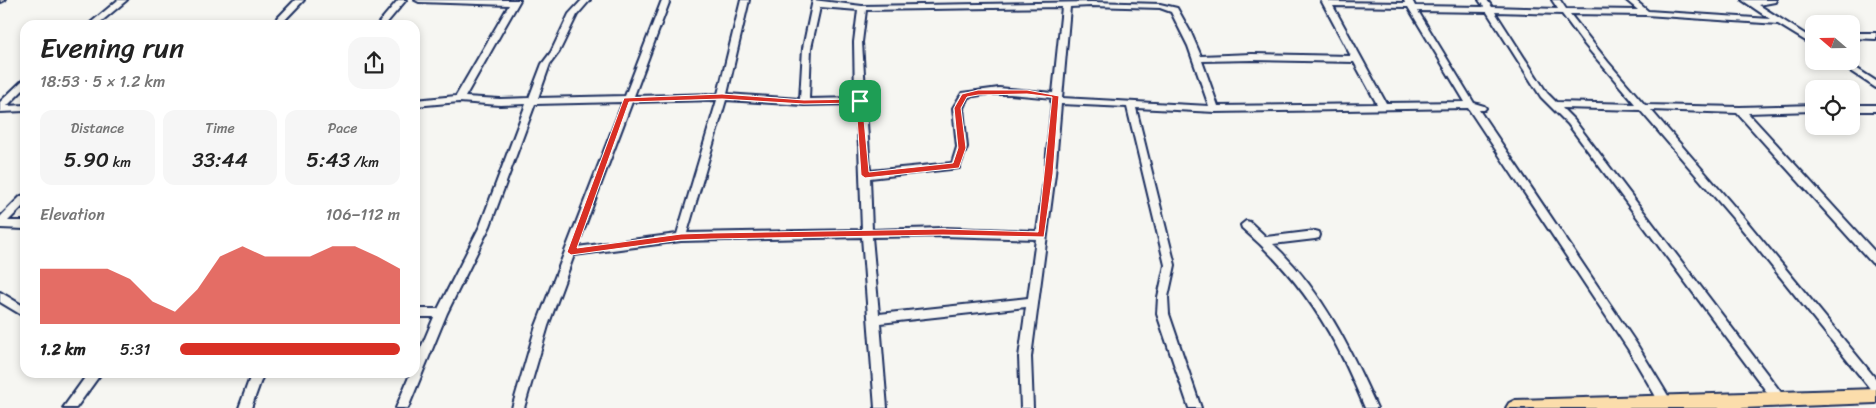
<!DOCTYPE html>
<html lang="en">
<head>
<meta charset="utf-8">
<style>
  body { margin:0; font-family:Sriracha,sans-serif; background:#f6f6f6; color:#222; height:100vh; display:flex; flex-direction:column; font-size:19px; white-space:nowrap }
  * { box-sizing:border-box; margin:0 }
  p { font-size:16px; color:#767676 }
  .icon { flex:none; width:28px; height:28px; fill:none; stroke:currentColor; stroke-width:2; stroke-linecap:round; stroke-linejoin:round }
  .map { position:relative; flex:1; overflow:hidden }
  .details { position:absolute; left:20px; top:20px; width:400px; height:358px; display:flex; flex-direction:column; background:#fff; border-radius:15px; box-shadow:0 2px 8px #0003 }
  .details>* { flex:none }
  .needle { width:32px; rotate:290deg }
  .fabs { position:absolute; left:1805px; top:15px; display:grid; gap:10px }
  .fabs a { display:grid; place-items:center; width:55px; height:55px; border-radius:10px; background:#fff; box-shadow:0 2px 8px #0003; font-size:25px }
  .pin { position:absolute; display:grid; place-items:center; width:42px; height:42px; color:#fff; margin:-21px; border-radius:10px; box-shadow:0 2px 8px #0006 }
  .round { display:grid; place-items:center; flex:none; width:52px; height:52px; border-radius:15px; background:#f6f6f6 }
  .headline { display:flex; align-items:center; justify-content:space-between; height:85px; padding:0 20px }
  h1 { font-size:28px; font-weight:600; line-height:38px }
  .figures { display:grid; grid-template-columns:repeat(3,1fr); gap:8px; height:85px; padding:5px 20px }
  .figures div { display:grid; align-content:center; border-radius:12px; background:#f6f6f6; text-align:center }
  .figures b { font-size:21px; font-weight:600 }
  .figures small { font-size:14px; font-weight:400 }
  .figures p { font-size:14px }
  .chart { height:140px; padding:10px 20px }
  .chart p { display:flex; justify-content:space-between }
  .chart svg { width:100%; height:90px; margin-top:5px; fill:#d93025; opacity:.7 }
  ul { padding:0 20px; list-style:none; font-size:16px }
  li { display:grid; grid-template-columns:80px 60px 1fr; align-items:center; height:38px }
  li i { height:12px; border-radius:6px; background:#d93025 }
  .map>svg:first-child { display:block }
</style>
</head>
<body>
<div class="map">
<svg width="1876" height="408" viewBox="0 0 1876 408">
  <rect width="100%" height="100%" fill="#f6f6f2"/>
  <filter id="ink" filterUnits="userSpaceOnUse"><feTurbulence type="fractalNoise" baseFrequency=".02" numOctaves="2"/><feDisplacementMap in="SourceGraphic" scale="10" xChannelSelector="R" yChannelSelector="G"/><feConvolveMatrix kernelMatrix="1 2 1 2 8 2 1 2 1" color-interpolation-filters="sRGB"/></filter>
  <g filter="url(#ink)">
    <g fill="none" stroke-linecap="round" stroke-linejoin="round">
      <defs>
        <g id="street">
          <path d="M 0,0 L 5,0 L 1,2 Z"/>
          <path d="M 118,0 L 127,0 L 97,25 L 88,25 Z"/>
          <path d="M 295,0 L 304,0 L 280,25 L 271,25 Z"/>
          <path d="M 398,0 L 406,0 L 385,25 L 377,25 Z"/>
          <path d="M 415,0 L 520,0 L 465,97 L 500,99 L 529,98 L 542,64 L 551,52 L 569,14 L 582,0 L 590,0 L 577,15 L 559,52 L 550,64 L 538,98 L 625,96 L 662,0 L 670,0 L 634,96 L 718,94 L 741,0 L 749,0 L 727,94 L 800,99 L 803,48 L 813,0 L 862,6 L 1091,2 L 1160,4 L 1177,8 L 1191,33 L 1201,56 L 1252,54 L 1351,56 L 1321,0 L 1329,0 L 1330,2 L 1405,3 L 1404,0 L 1412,0 L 1415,6 L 1484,7 L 1479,0 L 1487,0 L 1492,7 L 1558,9 L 1552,0 L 1560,0 L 1566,9 L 1638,10 L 1626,0 L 1635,0 L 1648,11 L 1770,19 L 1742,0 L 1776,0 L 1775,2 L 1759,5 L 1814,40 L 1814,46 L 1778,24 L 1646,15 L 1570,14 L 1608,62 L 1645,105 L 1740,107 L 1814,105 L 1814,111 L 1748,113 L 1876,253 L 1876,264 L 1872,263 L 1737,113 L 1651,110 L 1744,218 L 1858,357 L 1876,379 L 1876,393 L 1872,391 L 1737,223 L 1640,110 L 1562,108 L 1574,120 L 1783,395 L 1785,399 L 1783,403 L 1779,404 L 1775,403 L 1568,124 L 1541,97 L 1487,12 L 1418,11 L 1474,103 L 1484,106 L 1486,108 L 1484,110 L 1479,110 L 1636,343 L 1670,399 L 1672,403 L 1670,407 L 1666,408 L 1662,407 L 1628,349 L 1468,108 L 1215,112 L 1136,108 L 1175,265 L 1168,297 L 1169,314 L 1201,408 L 1189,408 L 1157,314 L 1158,297 L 1165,265 L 1127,107 L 1061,104 L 1055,174 L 1031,357 L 1033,408 L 1021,408 L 1019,357 L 1026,307 L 880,323 L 887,408 L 875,408 L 862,237 L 681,241 L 574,255 L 548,326 L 524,408 L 512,408 L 536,326 L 623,102 L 535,104 L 490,226 L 447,313 L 408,408 L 396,408 L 411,372 L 415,372 L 415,362 L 434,317 L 415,317 L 415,309 L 438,309 L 480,226 L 526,104 L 500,105 L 459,102 L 415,106 L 415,100 L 456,96 L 509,5 L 419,2 ZM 1091,6 L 1160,8 L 1171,12 L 1188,46 L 1209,106 L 1062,98 L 1070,7 ZM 1333,6 L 1408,7 L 1465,102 L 1386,103 ZM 820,7 L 858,10 L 854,42 L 855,98 L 809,99 L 811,48 ZM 1062,7 L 1053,93 L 999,88 L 962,93 L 953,108 L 957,147 L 952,163 L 870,171 L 862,42 L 866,10 ZM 1495,12 L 1562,14 L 1585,45 L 1635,104 L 1556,102 L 1547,93 ZM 1252,60 L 1354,62 L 1377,104 L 1218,106 L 1202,61 ZM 987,94 L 1010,94 L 1053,98 L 1051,101 L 1052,103 L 1045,174 L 1037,231 L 943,228 L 872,230 L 870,178 L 959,168 L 967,147 L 963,108 L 968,97 ZM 717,100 L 677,234 L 577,247 L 632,102 ZM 726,100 L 804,105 L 856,104 L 859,147 L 862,230 L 687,233 ZM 943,236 L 1036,239 L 1028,298 L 879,314 L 872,237 Z"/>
          <path d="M 1851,33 L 1876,33 L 1876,39 L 1851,38 Z"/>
          <path d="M 1835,61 L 1845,61 L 1876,81 L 1876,88 Z"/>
          <path d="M 25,80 L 25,88 L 7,106 L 25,105 L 25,111 L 0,112 L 0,102 L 22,81 Z"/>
          <rect x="1851" y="105" width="25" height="6"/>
          <path d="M 25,195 L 25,204 L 8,221 L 25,221 L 25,229 L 0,228 L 0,217 L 21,196 Z"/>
          <path d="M 1246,221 L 1250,222 L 1266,237 L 1315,231 L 1319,232 L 1320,235 L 1319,238 L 1315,239 L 1273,244 C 1322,290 1350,348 1377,408 L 1365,408 C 1356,387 1347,365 1336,345 C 1312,300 1281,261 1242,228 L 1241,225 Z"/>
          <path d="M 0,292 L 25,307 L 25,317 L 0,302 Z"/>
          <path d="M 89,372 L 102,372 L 76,408 L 63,408 Z"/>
          <path d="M 252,372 L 264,372 L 251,408 L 239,408 Z"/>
        </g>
        <path id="primary" d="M 1876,389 L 1876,403 L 1742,408 L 1506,408 L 1509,403 L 1515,400 Z"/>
      </defs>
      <use href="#street" stroke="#1b2f5e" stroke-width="4"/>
      <use href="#primary" stroke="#1b2f5e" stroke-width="4"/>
      <use href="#street" fill="#f6f6f2" fill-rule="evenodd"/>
      <use href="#primary" fill="#fbddab" fill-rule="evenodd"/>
    </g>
  </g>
  <path fill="#d93025" stroke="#fff" fill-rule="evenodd" d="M 978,90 L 1027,90 L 1059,96 L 1053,174 L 1044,237 L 943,235 L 711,239 L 681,240 L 571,255 L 567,252 L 624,98 L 722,94 L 804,100 L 862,99 L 869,172 L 953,163 L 958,148 L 954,108 L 962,94 ZM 1027,94 L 1052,97 L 1038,232 L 943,229 L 711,233 L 681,234 L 577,248 L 629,102 L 722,99 L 804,104 L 856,103 L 861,175 L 865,178 L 959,168 L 966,148 L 961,108 L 967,97 L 978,95 Z"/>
</svg>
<div class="fabs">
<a><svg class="needle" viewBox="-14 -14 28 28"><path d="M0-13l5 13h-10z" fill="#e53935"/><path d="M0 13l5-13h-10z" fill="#767676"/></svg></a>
<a><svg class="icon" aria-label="locate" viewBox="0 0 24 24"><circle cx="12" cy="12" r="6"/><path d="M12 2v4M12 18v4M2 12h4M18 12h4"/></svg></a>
</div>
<div class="pin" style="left:860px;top:101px;background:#1e9e55"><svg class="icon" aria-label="arrive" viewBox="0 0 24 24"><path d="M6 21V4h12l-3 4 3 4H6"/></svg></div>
<section class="details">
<div class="headline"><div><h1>Evening run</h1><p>18:53 · 5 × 1.2 km</p></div><a class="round"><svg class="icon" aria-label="share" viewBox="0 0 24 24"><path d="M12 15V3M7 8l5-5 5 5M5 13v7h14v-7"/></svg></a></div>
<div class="figures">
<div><p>Distance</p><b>5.90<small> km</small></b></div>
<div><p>Time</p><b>33:44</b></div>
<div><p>Pace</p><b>5:43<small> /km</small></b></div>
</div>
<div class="chart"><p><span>Elevation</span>106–112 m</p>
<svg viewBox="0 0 160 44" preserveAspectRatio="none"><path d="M0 44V17L10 17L20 17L30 17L40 22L50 33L60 38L70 27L80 11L90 6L100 11L110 11L120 11L130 6L140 6L150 11L160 17V44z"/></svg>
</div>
<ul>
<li><b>1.2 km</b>5:31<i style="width:100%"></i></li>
</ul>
</section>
</div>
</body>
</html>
